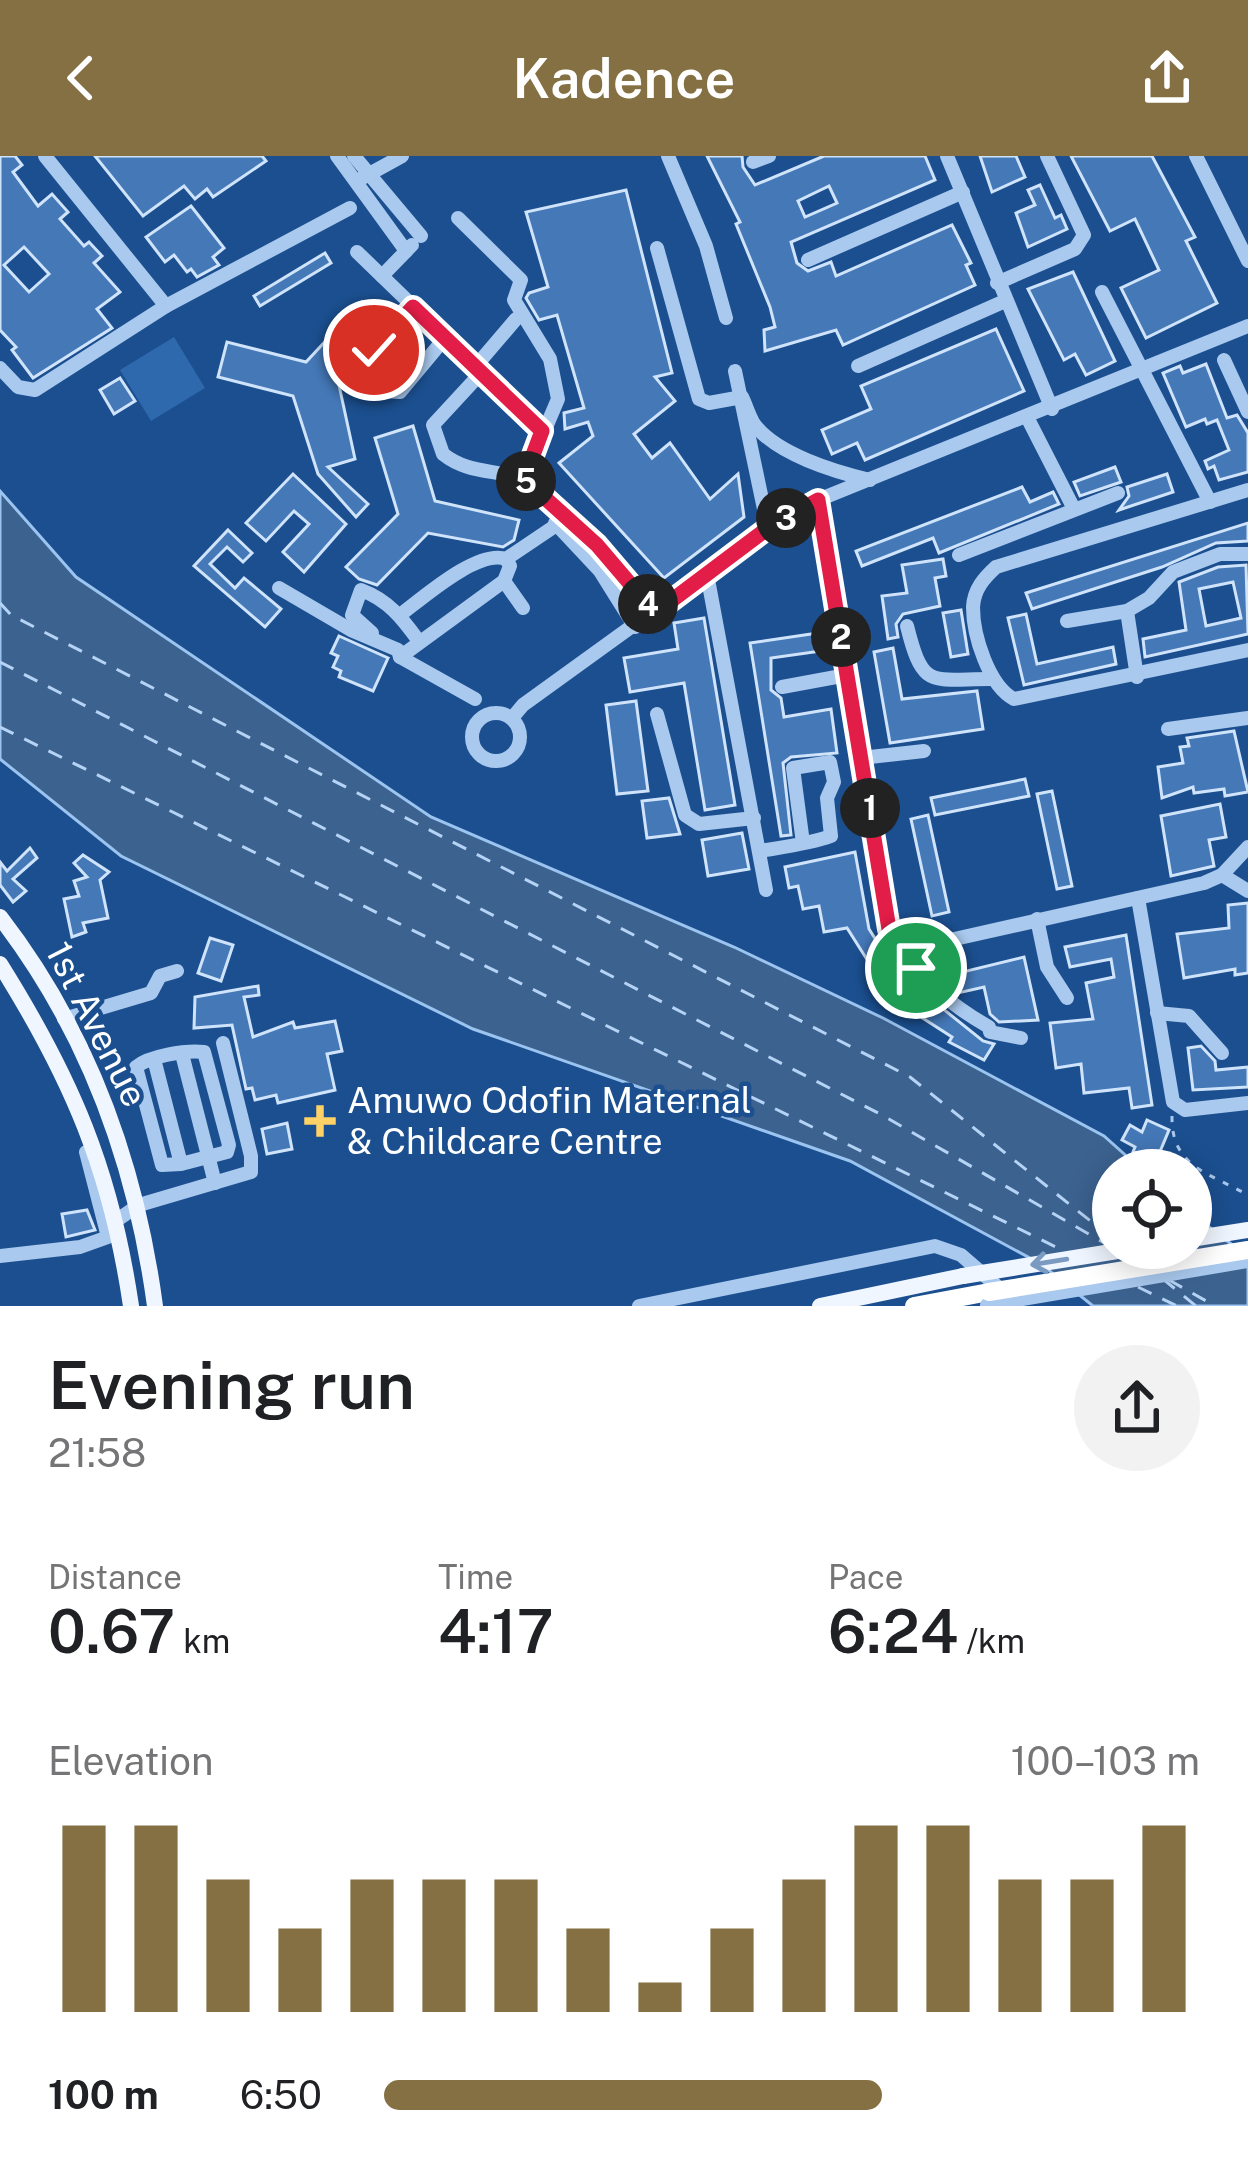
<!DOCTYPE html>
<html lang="en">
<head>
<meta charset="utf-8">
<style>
  body { margin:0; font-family:"Public Sans",sans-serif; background:#f2f2f2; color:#202124; height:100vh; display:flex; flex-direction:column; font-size:45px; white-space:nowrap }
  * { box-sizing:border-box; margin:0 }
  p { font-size:39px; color:#757577 }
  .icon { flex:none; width:66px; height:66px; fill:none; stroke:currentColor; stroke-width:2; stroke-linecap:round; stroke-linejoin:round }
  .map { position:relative; height:1150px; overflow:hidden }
  .panel { display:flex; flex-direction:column; background:#fff; flex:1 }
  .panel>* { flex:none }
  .fabs { position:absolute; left:1092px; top:993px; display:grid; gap:24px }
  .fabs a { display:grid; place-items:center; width:120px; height:120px; border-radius:50%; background:#fff; box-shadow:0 6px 30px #0003; font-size:60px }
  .pin { position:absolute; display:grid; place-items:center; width:102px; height:102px; color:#fff; margin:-51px; border:6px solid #fff; border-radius:50%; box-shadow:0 3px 12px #0007 }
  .km { position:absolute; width:60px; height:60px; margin:-30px; border-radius:50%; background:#222; color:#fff; font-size:33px; line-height:60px; text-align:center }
  .round { display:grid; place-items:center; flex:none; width:126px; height:126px; border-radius:63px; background:#f2f2f2 }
  .headline { display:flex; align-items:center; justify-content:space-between; height:204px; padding:0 48px }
  h1 { font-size:66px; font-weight:600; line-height:90px }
  .stats { display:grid; grid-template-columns:repeat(3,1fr); gap:18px; height:204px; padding:12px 48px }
  .stats div { display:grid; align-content:center }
  .stats b { font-size:60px; font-weight:600 }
  .stats small { font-size:33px; font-weight:400 }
  .stats p { font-size:33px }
  .chart { height:336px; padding:24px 48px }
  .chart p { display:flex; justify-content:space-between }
  .chart svg { width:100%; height:216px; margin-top:12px; stroke:#847042; stroke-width:6 }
  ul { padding:0 48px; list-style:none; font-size:39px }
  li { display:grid; grid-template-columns:192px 144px 1fr; align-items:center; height:90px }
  li i { height:30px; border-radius:15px; background:#847042 }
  header { display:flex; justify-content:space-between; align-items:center; height:156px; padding:0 48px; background:#847042; color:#fff; font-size:54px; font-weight:600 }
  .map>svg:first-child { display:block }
</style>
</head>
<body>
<header><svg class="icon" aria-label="back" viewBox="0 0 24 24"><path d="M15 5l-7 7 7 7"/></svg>Kadence<svg class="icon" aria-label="share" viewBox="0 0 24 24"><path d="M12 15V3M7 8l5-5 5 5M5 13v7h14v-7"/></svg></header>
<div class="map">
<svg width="1248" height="1150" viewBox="0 0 1248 1150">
  <rect width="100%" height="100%" fill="#1b4f8f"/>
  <path fill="#2e69ad" d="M 174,181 L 205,232 L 151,265 L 120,214 Z"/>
  <path fill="#3c6290" stroke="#9cc4f0" stroke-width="3" d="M 0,335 L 76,421 L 431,661 L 734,791 L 883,862 L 1104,980 L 1142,1014 L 1113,1014 L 1113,1092 L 1191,1092 L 1191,1057 L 1248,1101 L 1248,1150 L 1093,1150 L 1041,1108 L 850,1005 L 473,873 L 121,700 L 0,603 Z"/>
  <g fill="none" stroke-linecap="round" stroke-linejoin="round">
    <g stroke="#b5d3f5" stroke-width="3" stroke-dasharray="15 12" stroke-linecap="butt">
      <path d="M 0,447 L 11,459 L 910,921 L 1113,1083"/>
      <path d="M 0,506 L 882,959 L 1106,1088"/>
      <path d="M 0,571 L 1064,1095"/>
      <path d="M 1163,1123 L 1196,1150"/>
      <path d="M 1169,1124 L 1215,1150"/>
      <path d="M 1138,1131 L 1177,1150"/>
    </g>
  </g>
  <g fill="#4478b7" stroke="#cfe3fa" stroke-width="3" fill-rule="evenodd">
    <path d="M 0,0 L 15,0 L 22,9 L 13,16 L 38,50 L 52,38 L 68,56 L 60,63 L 84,90 L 89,86 L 102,100 L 94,107 L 120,136 L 97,153 L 112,172 L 33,222 L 12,194 L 16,191 L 0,174 ZM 24,91 L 49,118 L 29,136 L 4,109 Z"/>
    <path d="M 95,0 L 262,0 L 266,5 L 213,41 L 207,33 L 195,43 L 184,30 L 143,60 Z"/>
    <path d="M 707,0 L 742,0 L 743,11 L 755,29 L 824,0 L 925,0 L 935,24 L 791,86 L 797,107 L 808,115 L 831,106 L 836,120 L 952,69 L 971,107 L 966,109 L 975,129 L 843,189 L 836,174 L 765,195 L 764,174 L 775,171 L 770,151 L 736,68 L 740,66 ZM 829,30 L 837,47 L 805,61 L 798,45 Z"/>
    <path d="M 980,0 L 1016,0 L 1025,21 L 992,36 Z"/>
    <path d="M 1071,0 L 1152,0 L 1195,81 L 1186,85 L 1217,147 L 1146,182 L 1121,132 L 1159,114 L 1135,63 L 1110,75 Z"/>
    <path d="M 1040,29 L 1055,62 L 1061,59 L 1067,73 L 1028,91 L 1016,57 L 1035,49 L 1028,34 Z"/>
    <path d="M 626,34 L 672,217 L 655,221 L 675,245 L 634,278 L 652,302 L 670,287 L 710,343 L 738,318 L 744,361 L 664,422 L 559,307 L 593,280 L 588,266 L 565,273 L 564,257 L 584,252 L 557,159 L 539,164 L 526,142 L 529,137 L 548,131 L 526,56 Z"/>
    <path d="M 191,50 L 224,92 L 213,101 L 219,109 L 197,121 L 191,113 L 187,116 L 174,99 L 165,106 L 146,81 Z"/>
    <path d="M 325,97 L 331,107 L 260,150 L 254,140 Z"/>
    <path d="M 1073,116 L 1115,205 L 1086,219 L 1075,198 L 1064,204 L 1028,133 Z"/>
    <path d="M 362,146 L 383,166 L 337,220 L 355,303 L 328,311 L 368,348 L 356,361 L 318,318 L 293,240 L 218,221 L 227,186 L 306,206 Z"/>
    <path d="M 996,173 L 1024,235 L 865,304 L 857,287 L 832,298 L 822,274 L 871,253 L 861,230 Z"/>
    <path d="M 1206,208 L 1227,262 L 1237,259 L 1248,277 L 1248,316 L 1219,324 L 1214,310 L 1208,313 L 1205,305 L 1229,294 L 1217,264 L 1207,268 L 1205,263 L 1186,271 L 1163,217 L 1180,210 L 1183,217 Z"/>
    <path d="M 120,222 L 135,245 L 114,258 L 100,234 Z"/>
    <path d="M 413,270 L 435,345 L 519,364 L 514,384 L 503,391 L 428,377 L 377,429 L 359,423 L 346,411 L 398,358 L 375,282 Z"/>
    <path d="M 1115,311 L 1121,326 L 1080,340 L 1074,326 Z"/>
    <path d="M 293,318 L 346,368 L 304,416 L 283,396 L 309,368 L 294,355 L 266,385 L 246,367 Z"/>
    <path d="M 1167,318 L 1173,336 L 1119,354 L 1129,340 L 1127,331 Z"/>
    <path d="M 1022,331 L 1030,346 L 1053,336 L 1059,348 L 939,397 L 933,382 L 862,410 L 856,395 Z"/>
    <path d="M 1248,367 L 1248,385 L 1216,387 L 1162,411 L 1032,453 L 1026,437 Z"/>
    <path d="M 228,374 L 252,397 L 243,406 L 227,391 L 210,408 L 235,432 L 244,422 L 281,453 L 265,471 L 194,410 Z"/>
    <path d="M 943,403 L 946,420 L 935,422 L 940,450 L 903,458 L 896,468 L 898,481 L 888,483 L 882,440 L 907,437 L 902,409 Z"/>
    <path d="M 1246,409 L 1248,478 L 1145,501 L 1143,483 L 1186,474 L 1179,426 L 1218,411 ZM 1233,426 L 1241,462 L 1206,470 L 1199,433 Z"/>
    <path d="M 961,454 L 968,498 L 951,501 L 943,457 Z"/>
    <path d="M 1026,458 L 1037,508 L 1113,491 L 1116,508 L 1024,529 L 1008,462 Z"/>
    <path d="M 704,462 L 735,649 L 705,654 L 684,527 L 630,536 L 624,502 L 678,493 L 674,467 Z"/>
    <path d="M 818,477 L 821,495 L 771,502 L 771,534 L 781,542 L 784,561 L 831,553 L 837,597 L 791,601 L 783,607 L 791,679 L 781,680 L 750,487 Z"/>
    <path d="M 339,480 L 388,502 L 373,535 L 339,521 L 341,515 L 333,511 L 338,500 L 331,497 Z"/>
    <path d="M 893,492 L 902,543 L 977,535 L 983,573 L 890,587 L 874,496 Z"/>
    <path d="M 636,545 L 648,635 L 617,638 L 606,549 Z"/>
    <path d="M 1234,575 L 1248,636 L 1225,640 L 1224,633 L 1194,637 L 1193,631 L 1162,642 L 1158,611 L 1183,607 L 1180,591 L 1189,590 L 1187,582 Z"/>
    <path d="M 1025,623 L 1029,640 L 935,659 L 931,642 Z"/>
    <path d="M 1052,635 L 1072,730 L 1057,733 L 1037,638 Z"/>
    <path d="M 669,642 L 680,678 L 647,682 L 642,645 Z"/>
    <path d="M 1220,648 L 1226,681 L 1209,684 L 1214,710 L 1171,720 L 1161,660 Z"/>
    <path d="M 928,659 L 949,756 L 932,760 L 911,663 Z"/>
    <path d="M 742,677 L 749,713 L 708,720 L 702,684 Z"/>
    <path d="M 30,692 L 37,702 L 13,723 L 26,735 L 13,746 L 0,729 L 0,706 L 7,715 Z"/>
    <path d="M 855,696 L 869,773 L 888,803 L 873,813 L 847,772 L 824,776 L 819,750 L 803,753 L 798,730 L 789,732 L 785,711 Z"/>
    <path d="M 83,699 L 109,716 L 100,724 L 108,762 L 83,767 L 86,776 L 72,781 L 64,743 L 79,740 L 74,725 L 87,721 L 74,707 Z"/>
    <path d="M 1248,747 L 1248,817 L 1235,819 L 1235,813 L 1184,822 L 1177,778 L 1229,772 L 1228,749 Z"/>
    <path d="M 1126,779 L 1152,949 L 1132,952 L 1129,932 L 1084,937 L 1081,908 L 1056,912 L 1050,867 L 1093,863 L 1086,827 L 1114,821 L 1111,803 L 1070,811 L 1065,791 Z"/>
    <path d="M 210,782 L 233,789 L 221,825 L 198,817 Z"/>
    <path d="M 1024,801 L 1038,864 L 999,866 L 990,858 L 984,831 L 958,837 L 948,829 L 946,820 Z"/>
    <path d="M 258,830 L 259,839 L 244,841 L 253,881 L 293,866 L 295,872 L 335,865 L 342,895 L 327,898 L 335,934 L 278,947 L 276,939 L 255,944 L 252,932 L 246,933 L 232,869 L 194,872 L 195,841 Z"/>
    <path d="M 932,844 L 983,885 L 994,888 L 984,904 L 949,886 L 952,881 L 921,861 Z"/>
    <path d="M 1201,890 L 1215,905 L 1216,914 L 1248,911 L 1248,931 L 1193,934 L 1188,892 Z"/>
    <path d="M 1147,964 L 1169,974 L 1156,1005 L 1133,996 L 1135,991 L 1122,984 L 1130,969 L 1142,976 Z"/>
    <path d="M 287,967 L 292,993 L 267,998 L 262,973 Z"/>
    <path d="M 87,1054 L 95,1074 L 66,1081 L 62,1058 Z"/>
  </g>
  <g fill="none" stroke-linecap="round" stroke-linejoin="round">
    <path stroke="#a9c9ee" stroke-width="3" stroke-dasharray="6 9" stroke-linecap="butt" d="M 1172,960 C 1171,1011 1209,1017 1248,1039"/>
    <g stroke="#a9c9ee" stroke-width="14">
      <path d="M 45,0 L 166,150"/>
      <path d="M 337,0 L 406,95"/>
      <path d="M 354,0 L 421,80"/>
      <path d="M 668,0 L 706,90 L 726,162"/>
      <path d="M 947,0 L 1052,253"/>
      <path d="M 1196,0 L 1248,105"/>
      <path d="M 753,6 L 769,0"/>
      <path d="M 362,22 L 402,0"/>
      <path d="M 458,62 L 521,124 L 514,144 L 550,203 L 558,243 L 524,323"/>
      <path d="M 657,92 L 699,243 L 709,247 L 742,241 C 746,249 749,260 754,268 C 776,298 835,316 870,324"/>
      <path d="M 357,96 L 542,275"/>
      <path d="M 808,104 L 963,36"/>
      <path d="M 382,120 L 412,89"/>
      <path d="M 997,127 L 1075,93 L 1084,79 L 1047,0"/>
      <path d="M 1102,136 L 1210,346"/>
      <path d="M 413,151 C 389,178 359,198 383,235 L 400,236 L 445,182"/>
      <path d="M 1224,204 L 1248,256"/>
      <path d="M 858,210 L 1005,145"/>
      <path d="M 475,211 L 516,163"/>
      <path d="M 0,212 L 18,231 L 35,234 L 166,150 L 350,52"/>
      <path d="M 735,215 L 768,372"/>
      <path d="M 481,217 L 433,269 L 443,298 C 468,318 495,313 523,323 C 559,336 629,425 655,457"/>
      <path d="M 1027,261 L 1073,351"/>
      <path d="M 1248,334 L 996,411 C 984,422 974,433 973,451 C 973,480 989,530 1014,543 L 1248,494"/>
      <path d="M 818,344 L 895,788 L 910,793 L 1204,727 L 1222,719 L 1248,691"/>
      <path d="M 555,367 L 600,415 L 635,471"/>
      <path d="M 959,399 L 1118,337"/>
      <path d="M 707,418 L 766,734"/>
      <path d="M 504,425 L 523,452"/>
      <path d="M 279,432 L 351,474 L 398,494 L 400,501 L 475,543"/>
      <path d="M 1127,455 L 1137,521"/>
      <path d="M 400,459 C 424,441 478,393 506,403 L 555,370"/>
      <path d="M 1067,465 L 1127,455 L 1149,442 L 1173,416 L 1220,398 L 1248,398"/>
      <path d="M 907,470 C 923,534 930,523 991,523"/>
      <path d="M 372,477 L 352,459 L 361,434 C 388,444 402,462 418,484"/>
      <path d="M 400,501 L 504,425 L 510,410 L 506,403"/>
      <path d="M 782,531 L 847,519"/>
      <circle cx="496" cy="581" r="24"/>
      <path d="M 657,558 L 685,659 L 699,668 L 754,662"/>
      <path d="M 512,562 L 523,549 L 768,372 L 818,344 L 1248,170"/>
      <path d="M 1168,573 L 1248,562"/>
      <path d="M 861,602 L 924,595"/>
      <path d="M 760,695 C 783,691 809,688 831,680 L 827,642 L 834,626 L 830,606 L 793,612 L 803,687"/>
      <path d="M 1222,719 L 1248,735"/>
      <path d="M 1138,742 L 1173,946 L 1185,954 L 1248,947"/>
      <path d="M 1037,763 L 1047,811 L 1067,842"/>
      <path d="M 910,793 C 921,828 958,853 989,871 L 990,876 L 1021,882"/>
      <path d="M 1157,857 L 1189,860 L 1222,897"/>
      <path d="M 64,863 L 151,837 L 160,820 L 177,815"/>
      <path d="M 182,898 L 215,1027"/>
      <path d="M 154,903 L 181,1008 L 227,996 L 229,989 L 204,896 C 185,894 149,900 136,911 L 162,1009 L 181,1008"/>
      <path d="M 117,1064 L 139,1049 L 251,1016 L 251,1000 L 223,887"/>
      <path d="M 0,1100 L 80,1091 L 108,1081 L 86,996"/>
      <path d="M 639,1150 L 935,1090 L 961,1099 L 1006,1138"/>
    </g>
    <g stroke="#f0f6ff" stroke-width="16">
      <path d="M 0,761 C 88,875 136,1009 155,1150"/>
      <path d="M 0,808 C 72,923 111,1014 131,1150"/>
      <path d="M 1191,1083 L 1248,1074"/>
      <path d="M 820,1150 L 963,1120"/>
    </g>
    <path stroke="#fff" stroke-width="18" d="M 914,1150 L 989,1136"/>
    <path stroke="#a9c9ee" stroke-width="14" d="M 987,1149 L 1248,1105"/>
    <path stroke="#f0f6ff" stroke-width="16" d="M 963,1120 L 1136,1092"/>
    <path stroke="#fff" stroke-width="18" d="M 989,1136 L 1248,1094"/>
  </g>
  <defs><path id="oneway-shaft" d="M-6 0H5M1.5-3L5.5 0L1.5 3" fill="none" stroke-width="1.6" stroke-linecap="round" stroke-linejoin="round" transform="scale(3)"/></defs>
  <use stroke="#7b9ac1" href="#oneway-shaft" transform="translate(1049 1106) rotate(171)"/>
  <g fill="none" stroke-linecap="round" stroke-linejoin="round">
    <defs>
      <path id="route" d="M 374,194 L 413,151 L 542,275 L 524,323 L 597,389 L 655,457 L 768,372 L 818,344 L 889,773 L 895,788 L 910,793 L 916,812"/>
    </defs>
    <use href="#route" stroke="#fff" stroke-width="24"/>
    <use href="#route" stroke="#e11d48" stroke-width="15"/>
  </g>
  <path fill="#ffd166" stroke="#1b4f8f" stroke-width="4.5" d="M314 947h12v12h12v12h-12v12h-12v-12h-12v-12h12z"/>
  <g text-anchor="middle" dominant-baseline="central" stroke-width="9" stroke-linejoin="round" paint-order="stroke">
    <g font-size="36" fill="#fff" stroke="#1b4f8f">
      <text transform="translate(97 868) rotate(63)">1st Avenue</text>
    </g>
    <g font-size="36" fill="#fff" stroke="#1b4f8f" text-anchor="start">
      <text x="347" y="944">Amuwo Odofin Maternal<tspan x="347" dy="41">&amp; Childcare Centre</tspan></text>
    </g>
  </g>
</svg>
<div class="fabs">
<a><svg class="icon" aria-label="locate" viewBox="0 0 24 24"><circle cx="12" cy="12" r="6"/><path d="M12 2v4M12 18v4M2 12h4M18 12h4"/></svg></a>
</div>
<div class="pin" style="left:916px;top:812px;background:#1e9e55"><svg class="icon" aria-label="arrive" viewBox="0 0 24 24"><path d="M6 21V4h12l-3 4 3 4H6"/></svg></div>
<div class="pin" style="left:374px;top:194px;background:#d93025"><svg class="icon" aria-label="check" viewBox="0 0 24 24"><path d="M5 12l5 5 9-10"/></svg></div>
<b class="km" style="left:870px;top:652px">1</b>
<b class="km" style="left:841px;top:481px">2</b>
<b class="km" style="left:786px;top:362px">3</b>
<b class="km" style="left:648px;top:448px">4</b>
<b class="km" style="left:526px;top:325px">5</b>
</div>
<section class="panel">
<div class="headline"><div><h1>Evening run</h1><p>21:58</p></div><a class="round"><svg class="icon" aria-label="share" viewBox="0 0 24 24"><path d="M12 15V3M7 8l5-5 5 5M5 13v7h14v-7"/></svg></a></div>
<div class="stats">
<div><p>Distance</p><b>0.67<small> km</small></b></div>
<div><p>Time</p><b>4:17</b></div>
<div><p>Pace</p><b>6:24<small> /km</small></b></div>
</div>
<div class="chart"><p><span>Elevation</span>100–103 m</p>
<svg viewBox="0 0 160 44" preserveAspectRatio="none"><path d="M5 44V6M15 44V6M25 44V17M35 44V27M45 44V17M55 44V17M65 44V17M75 44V27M85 44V38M95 44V27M105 44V17M115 44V6M125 44V6M135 44V17M145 44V17M155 44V6"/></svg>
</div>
<ul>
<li><b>100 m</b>6:50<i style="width:61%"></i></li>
</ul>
</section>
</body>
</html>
